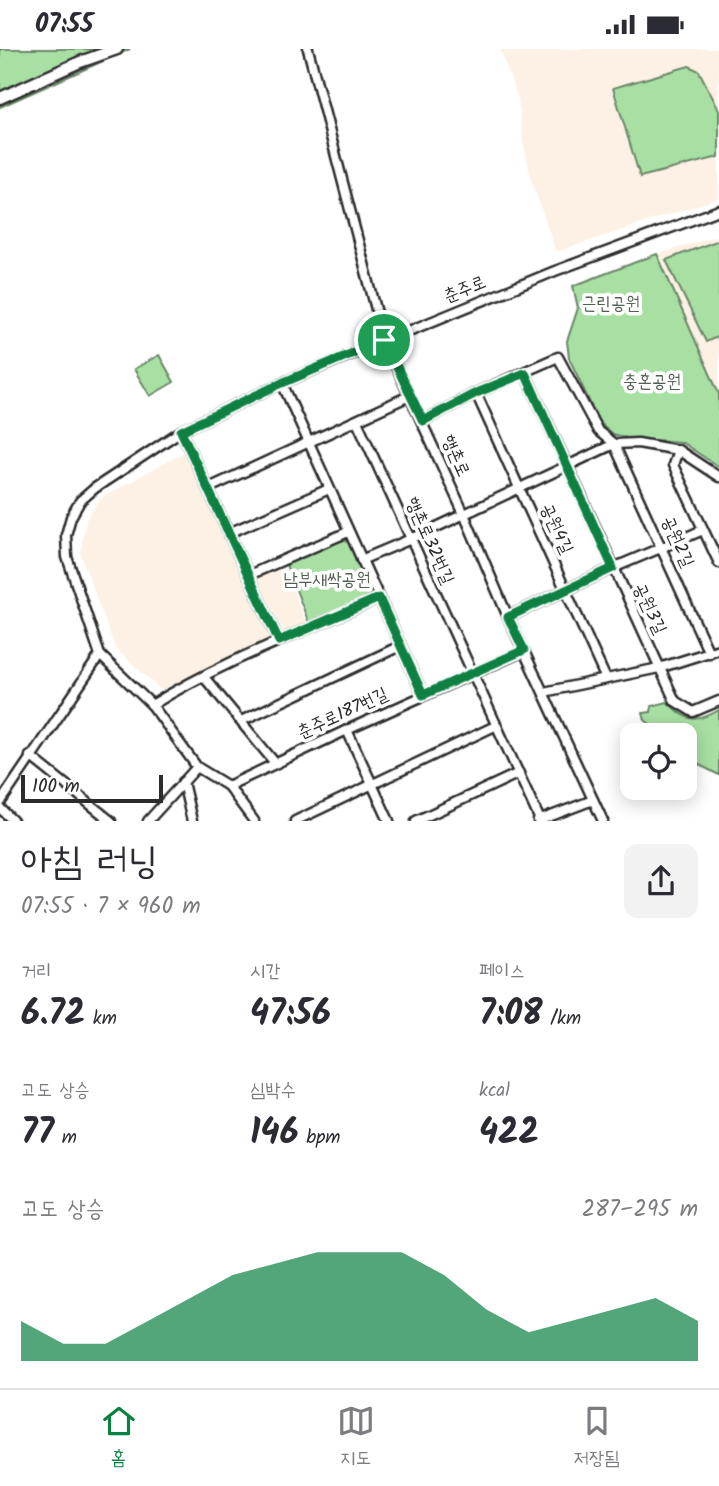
<!DOCTYPE html>
<html lang="ko">
<head>
<meta charset="utf-8">
<style>
  body { margin:0; font-family:Kalam,"Poor Story",sans-serif; background:#f2f2f3; color:#2b2b33; height:100vh; display:flex; flex-direction:column; font-size:26px; white-space:nowrap }
  * { box-sizing:border-box; margin:0 }
  p { font-size:23px; color:#7c7c81 }
  .icon { flex:none; width:38px; height:38px; fill:none; stroke:currentColor; stroke-width:2; stroke-linecap:round; stroke-linejoin:round }
  .map { position:relative; height:772px; overflow:hidden }
  .side { display:flex; flex-direction:column; background:#fff; flex:1 }
  .side>* { flex:none }
  .tools { position:absolute; left:620px; top:674px; display:grid; gap:14px }
  .tools a { display:grid; place-items:center; width:77px; height:77px; border-radius:14px; background:#fff; box-shadow:0 4px 18px #0003; font-size:35px }
  .scale { position:absolute; left:21px; bottom:18px; width:142px; box-sizing:border-box; padding-left:7px; border:4px solid #2b2b2b; border-top:0; font-size:19px; line-height:24px; white-space:nowrap; color:#2b2b2b; -webkit-text-stroke:5px #fff; paint-order:stroke }
  .pin { position:absolute; display:grid; place-items:center; width:60px; height:60px; color:#fff; margin:-30px; border:4px solid #fff; border-radius:50%; box-shadow:0 2px 7px #0007 }
  .round { display:grid; place-items:center; flex:none; width:74px; height:74px; border-radius:14px; background:#f2f2f3 }
  .overview { display:flex; align-items:center; justify-content:space-between; height:119px; padding:0 21px }
  h1 { font-size:38px; font-weight:600; line-height:52px }
  .stats { display:grid; grid-template-columns:repeat(3,1fr); gap:10px; height:119px; padding:7px 21px }
  .stats div { display:grid; align-content:center }
  .stats b { font-size:35px; font-weight:600 }
  .stats small { font-size:19px; font-weight:400 }
  .stats p { font-size:19px }
  .chart { height:196px; padding:14px 21px }
  .chart p { display:flex; justify-content:space-between }
  .chart svg { width:100%; height:126px; margin-top:7px; fill:#0b8043; opacity:.7 }
  .status { display:flex; justify-content:space-between; align-items:center; height:49px; padding:0 35px; background:#fff; direction:ltr }
  .status svg { height:19px; fill:currentColor }
  .tab-bar { display:flex; justify-content:space-around; align-items:center; height:98px; border-top:2px solid #e1e1e2; background:#fff; font-size:19px; color:#7c7c81 }
  .tab-bar a { display:grid; justify-items:center; gap:4px }
  .tab-bar .selected { color:#0b8043 }
  .map>svg:first-child { display:block }
</style>
</head>
<body>
<div class="status"><b>07:55</b><svg viewBox="0 0 49 12"><path d="M0 12V9h3v3zM5 12V6h3v6zM10 12V3h3v9zM15 12V0h3v12zM26 1h20v11H26zM47 4h2v5h-2z"/></svg></div>
<div class="map">
<svg width="719" height="772" viewBox="0 0 719 772">
  <rect width="100%" height="100%" fill="#fff"/>
  <filter id="ink" filterUnits="userSpaceOnUse"><feTurbulence type="fractalNoise" baseFrequency=".0143" numOctaves="2"/><feDisplacementMap in="SourceGraphic" scale="14" xChannelSelector="R" yChannelSelector="G"/><feConvolveMatrix kernelMatrix="1 2 1 2 8 2 1 2 1" color-interpolation-filters="sRGB"/></filter>
  <g filter="url(#ink)">
    <g fill="#fcf1e4">
      <path d="M 500,0 L 719,0 L 719,149 L 556,203 L 531,130 L 523,91 L 518,50 Z"/>
      <path d="M 719,186 L 719,345 L 657,205 Z"/>
      <path d="M 186,402 L 201,440 L 272,589 L 193,630 L 161,641 L 115,599 L 80,504 L 86,471 L 100,450 Z"/>
      <path d="M 284,519 L 306,574 L 284,583 L 257,529 Z"/>
    </g>
    <g fill="#a8e0a4" stroke="#6a8668" stroke-width="2">
      <path d="M 0,0 L 130,0 L 0,58 Z"/>
      <path d="M 689,17 L 699,22 L 719,61 L 719,108 L 640,128 L 613,39 Z"/>
      <path d="M 719,191 L 719,287 L 706,293 L 666,211 Z"/>
      <path d="M 657,205 L 719,345 L 719,418 L 681,393 L 627,389 L 612,385 L 599,373 L 569,309 L 567,292 L 578,259 L 573,237 Z"/>
      <path d="M 159,306 L 174,333 L 150,347 L 134,320 Z"/>
      <path d="M 341,491 L 349,493 L 372,545 L 367,549 L 309,574 L 285,513 Z"/>
      <path d="M 667,653 C 687,672 695,675 719,661 L 719,726 L 684,708 L 684,686 L 662,686 L 645,671 L 643,664 L 651,663 L 652,657 Z"/>
    </g>
    <g fill="none" stroke-linecap="round" stroke-linejoin="round">
      <defs>
        <g id="minor">
          <path d="M 308,0 L 384,291 L 464,465 L 508,568 L 603,772"/>
          <path d="M 525,324 L 675,652 L 693,663 L 719,652"/>
          <path d="M 282,334 L 423,646"/>
          <path d="M 476,344 L 606,630"/>
          <path d="M 357,372 L 540,771"/>
          <path d="M 423,372 L 476,344 L 558,308 L 598,382 L 614,395 L 638,394 L 678,401 L 719,428"/>
          <path d="M 181,382 L 279,592"/>
          <path d="M 614,395 L 709,604"/>
          <path d="M 678,401 L 673,416 L 719,514"/>
          <path d="M 209,439 L 409,347"/>
          <path d="M 229,484 L 329,440"/>
          <path d="M 361,511 L 411,490 L 614,395"/>
          <path d="M 249,526 L 348,483"/>
          <path d="M 508,568 L 613,519 L 703,481"/>
          <path d="M 204,628 L 275,714"/>
          <path d="M 544,643 L 659,619 L 719,600"/>
          <path d="M 152,656 C 222,612 303,583 379,549"/>
          <path d="M 241,672 L 400,597"/>
          <path d="M 347,681 L 389,772"/>
          <path d="M 30,707 L 111,772"/>
          <path d="M 183,733 L 192,772"/>
          <path d="M 228,737 L 347,681 L 524,602"/>
          <path d="M 0,754 L 100,606"/>
          <path d="M 0,759 L 13,772"/>
          <path d="M 148,772 L 197,718"/>
          <path d="M 254,772 L 228,737 L 197,718 L 152,656 L 100,606 L 67,508 L 66,486 L 71,468 L 80,452 L 95,439 L 181,382 L 282,334 L 555,222 L 719,161"/>
          <path d="M 295,772 L 495,677"/>
          <path d="M 416,772 L 519,724"/>
          <path d="M 538,772 L 593,751"/>
        </g>
        <path id="tertiary" d="M 0,49 L 80,13 L 117,0"/>
      </defs>
      <use href="#minor" stroke="#2b2b2b" stroke-width="13"/>
      <use href="#tertiary" stroke="#2b2b2b" stroke-width="15"/>
      <use href="#minor" stroke="#fff" stroke-width="8"/>
      <use href="#tertiary" stroke="#fff" stroke-width="10"/>
    </g>
  </g>
  <g fill="none" stroke-linecap="round" stroke-linejoin="round" filter="url(#ink)">
    <defs>
      <path id="route" d="M 384,291 L 423,372 L 476,344 L 525,324 L 613,519 L 508,568 L 524,601 L 423,646 L 379,549 L 279,592 L 181,382 L 282,334 Z"/>
    </defs>
    <use href="#route" stroke="#fff" stroke-width="14"/>
    <use href="#route" stroke="#0b8043" stroke-width="9"/>
  </g>
  <g text-anchor="middle" dominant-baseline="central" stroke-width="7" stroke-linejoin="round" paint-order="stroke">
    <g font-size="18" fill="#2b2b2b" stroke="#fff">
      <text transform="translate(465 241) rotate(-22)">춘주로</text>
      <text transform="translate(455 407) rotate(66)">행촌로</text>
      <text transform="translate(556 480) rotate(65)">공원4길</text>
      <text transform="translate(429 492) rotate(66)">행촌로32번길</text>
      <text transform="translate(677 493) rotate(66)">공원2길</text>
      <text transform="translate(649 560) rotate(65)">공원3길</text>
      <text transform="translate(343 665) rotate(-25)">춘주로187번길</text>
    </g>
    <g font-size="18" fill="#50614f" stroke="#fff">
      <text x="611" y="255">근린공원</text>
      <text x="652" y="333">충혼공원</text>
      <text x="327" y="531">남부새싹공원</text>
    </g>
  </g>
</svg>
<div class="tools">
<a><svg class="icon" aria-label="locate" viewBox="0 0 24 24"><circle cx="12" cy="12" r="6"/><path d="M12 2v4M12 18v4M2 12h4M18 12h4"/></svg></a>
</div>
<div class="scale">100 m</div>
<div class="pin" style="left:384px;top:291px;background:#1e9e55"><svg class="icon" aria-label="arrive" viewBox="0 0 24 24"><path d="M6 21V4h12l-3 4 3 4H6"/></svg></div>
</div>
<section class="side">
<div class="overview"><div><h1>아침 러닝</h1><p>07:55 · 7 × 960 m</p></div><a class="round"><svg class="icon" aria-label="share" viewBox="0 0 24 24"><path d="M12 15V3M7 8l5-5 5 5M5 13v7h14v-7"/></svg></a></div>
<div class="stats">
<div><p>거리</p><b>6.72<small> km</small></b></div>
<div><p>시간</p><b>47:56</b></div>
<div><p>페이스</p><b>7:08<small> /km</small></b></div>
</div>
<div class="stats">
<div><p>고도 상승</p><b>77<small> m</small></b></div>
<div><p>심박수</p><b>146<small> bpm</small></b></div>
<div><p>kcal</p><b>422</b></div>
</div>
<div class="chart"><p><span>고도 상승</span>287–295 m</p>
<svg viewBox="0 0 160 44" preserveAspectRatio="none"><path d="M0 44V30L10 38L20 38L30 30L40 22L50 14L60 10L70 6L80 6L90 6L100 14L110 26L120 34L130 30L140 26L150 22L160 30V44z"/></svg>
</div>
</section>
<nav class="tab-bar">
<a class="selected"><svg class="icon" aria-label="home" viewBox="0 0 24 24"><path d="M3 11l9-7 9 7M6 9v11h12V9"/></svg>홈</a>
<a><svg class="icon" aria-label="map" viewBox="0 0 24 24"><path d="M3 6l6-2 6 2 6-2v14l-6 2-6-2-6 2zM9 4v14M15 6v14"/></svg>지도</a>
<a><svg class="icon" aria-label="saved" viewBox="0 0 24 24"><path d="M7 4h10v16l-5-4-5 4z"/></svg>저장됨</a>
</nav>
</body>
</html>
